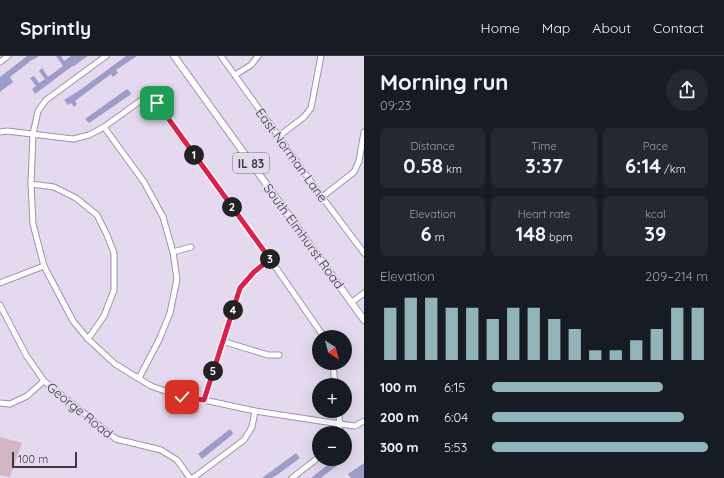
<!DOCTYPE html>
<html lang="en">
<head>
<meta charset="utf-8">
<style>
  body { margin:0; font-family:Quicksand,sans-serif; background:#242831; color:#f1f3f6; height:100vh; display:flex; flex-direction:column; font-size:15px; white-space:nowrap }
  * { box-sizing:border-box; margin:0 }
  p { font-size:13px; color:#9ea1a6 }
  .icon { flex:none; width:22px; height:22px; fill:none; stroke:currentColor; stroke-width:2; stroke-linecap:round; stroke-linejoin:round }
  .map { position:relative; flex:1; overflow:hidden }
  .details { display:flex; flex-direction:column; background:#171b24; width:360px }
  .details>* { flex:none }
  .needle { width:26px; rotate:144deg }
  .buttons { position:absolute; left:312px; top:274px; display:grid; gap:8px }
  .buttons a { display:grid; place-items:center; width:40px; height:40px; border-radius:50%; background:#171b24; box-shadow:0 4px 16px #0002; font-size:20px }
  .scale { position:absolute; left:12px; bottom:10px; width:65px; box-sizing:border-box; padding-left:4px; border:2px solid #3e3a42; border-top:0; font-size:11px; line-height:14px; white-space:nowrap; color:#3e3a42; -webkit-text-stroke:3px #e4d9ef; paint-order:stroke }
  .pin { position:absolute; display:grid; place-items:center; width:34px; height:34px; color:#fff; margin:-17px; border-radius:8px; box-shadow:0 2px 6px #0006 }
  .km { position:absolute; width:20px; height:20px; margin:-10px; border-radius:50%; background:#222; color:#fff; font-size:11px; line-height:20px; text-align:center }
  .round { display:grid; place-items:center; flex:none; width:42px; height:42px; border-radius:21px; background:#242831 }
  .summary { display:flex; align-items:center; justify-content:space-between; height:68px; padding:0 16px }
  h1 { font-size:22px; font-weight:700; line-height:30px }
  .figures { display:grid; grid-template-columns:repeat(3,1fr); gap:6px; height:68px; padding:4px 16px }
  .figures div { display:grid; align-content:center; border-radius:6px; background:#242831; text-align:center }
  .figures b { font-size:20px; font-weight:700 }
  .figures small { font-size:11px; font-weight:400 }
  .figures p { font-size:11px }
  .chart { height:112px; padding:8px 16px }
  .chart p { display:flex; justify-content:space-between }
  .chart svg { width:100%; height:72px; margin-top:4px; stroke:#90b4b9; stroke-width:6 }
  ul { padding:0 16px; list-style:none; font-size:13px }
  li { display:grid; grid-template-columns:64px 48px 1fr; align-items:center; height:30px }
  li i { height:10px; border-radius:5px; background:#90b4b9 }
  header { display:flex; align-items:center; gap:24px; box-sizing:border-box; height:56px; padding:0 20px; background:#171b24; border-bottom:1px solid #363941 }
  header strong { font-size:19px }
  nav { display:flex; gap:22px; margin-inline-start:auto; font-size:14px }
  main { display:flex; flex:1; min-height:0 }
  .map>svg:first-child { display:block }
</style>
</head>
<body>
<header>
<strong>Sprintly</strong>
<nav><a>Home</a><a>Map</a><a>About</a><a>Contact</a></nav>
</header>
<main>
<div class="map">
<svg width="364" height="422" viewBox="0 0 364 422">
  <rect width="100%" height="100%" fill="#e4d9ef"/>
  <path fill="#d4b6c3" d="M 0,381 L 22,387 L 10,421 L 0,419 Z"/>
  <g fill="#9e9cc8">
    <path d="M 27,0 L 39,0 L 33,4 L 33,3 L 10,21 L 13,26 L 0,36 L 0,21 Z"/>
    <path d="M 56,0 L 61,0 L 64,5 L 71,0 L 88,0 L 74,10 L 71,11 L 35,38 L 32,33 L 36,30 L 30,22 L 34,20 L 39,27 L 45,23 L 39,15 L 42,12 L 48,21 L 63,10 Z"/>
    <path d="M 126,0 L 137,0 L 116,14 L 118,17 L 113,21 L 111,18 L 75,45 L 77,48 L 74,51 L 71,47 L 68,49 L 64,44 L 80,34 Z"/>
    <path d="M 127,33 L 131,37 L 130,39 L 89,67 L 85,63 Z"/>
    <path d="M 230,373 L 233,377 L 232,379 L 202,403 L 198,398 Z"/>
    <path d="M 345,394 L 349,400 L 321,422 L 311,422 L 335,403 L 345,403 Z"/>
    <path d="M 296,397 L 300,402 L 277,419 L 272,422 L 262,422 Z"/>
    <path d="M 364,407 L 364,422 L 351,422 L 348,418 Z"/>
  </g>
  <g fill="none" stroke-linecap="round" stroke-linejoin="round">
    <defs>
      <g id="minor">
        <path d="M 106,0 L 46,44 L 38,55 L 33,78 L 31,128 L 33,168 L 44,210 L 73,265 L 88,283 L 115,308 L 151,330 L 182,341 L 204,344 L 255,355 L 340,368 L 355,370 L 364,365"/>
        <path d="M 221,0 L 322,141 L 364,197"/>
        <path d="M 0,6 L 8,0"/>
        <path d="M 235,19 L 251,9 L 258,0"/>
        <path d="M 104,71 L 144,126 L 163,161 L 173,196 L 177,223 L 170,257 L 159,284 L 139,322"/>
        <path d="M 0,76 L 7,75 L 73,83 L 89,79 L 104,71 L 140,45 C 146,42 149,41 154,44 L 270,203 L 324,281"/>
        <path d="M 279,80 L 304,61 L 311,52 L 321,0"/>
        <path d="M 31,128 L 54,131 L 76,142 L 97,159 L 107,179 L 114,197 L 114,234 L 104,260 L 88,283"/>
        <path d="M 322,141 L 354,116 L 359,105 L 364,76"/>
        <path d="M 173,196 L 191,191"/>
        <path d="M 0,227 L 44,210"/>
        <path d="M 352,246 L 364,237"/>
        <path d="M 0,249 L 26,299 L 44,325 L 116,383 L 161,394 L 177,404 L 190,422"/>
        <path d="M 222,285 L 268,299 L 279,299"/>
        <path d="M 333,307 L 335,329"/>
        <path d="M 204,344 L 240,232 L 254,216 L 270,203"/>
        <path d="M 0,347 L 10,348 L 27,340 L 44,325"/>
        <path d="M 338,355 L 340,368 L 339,377"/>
        <path d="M 193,422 L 244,384 L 252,371 L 255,355"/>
        <path d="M 292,422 L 319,401"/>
      </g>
      <path id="major" d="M 174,0 L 364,264"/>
    </defs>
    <use href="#minor" stroke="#9e94a8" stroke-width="7"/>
    <use href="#major" stroke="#9e94a8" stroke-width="8"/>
    <use href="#minor" stroke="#fff" stroke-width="5"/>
    <use href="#major" stroke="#fff" stroke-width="6"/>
  </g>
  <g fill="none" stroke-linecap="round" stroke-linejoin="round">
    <defs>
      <path id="route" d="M 157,47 L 270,203 L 254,216 L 240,232 L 204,344 L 182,341"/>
    </defs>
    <use href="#route" stroke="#fff" stroke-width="8"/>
    <use href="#route" stroke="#e11d48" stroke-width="5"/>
  </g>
  <g text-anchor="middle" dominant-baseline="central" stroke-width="3.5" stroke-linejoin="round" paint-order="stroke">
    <rect fill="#e4d9ef" stroke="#706a76" stroke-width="1" x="233" y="97" width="36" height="20" rx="3"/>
    <g font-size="12" font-weight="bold" fill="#3e3a42">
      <text x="251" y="107">IL 83</text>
    </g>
    <g font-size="13" fill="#3e3a42" stroke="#e4d9ef">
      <text transform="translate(292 99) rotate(54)">East Norman Lane</text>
      <text transform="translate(304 180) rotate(54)">South Elmhurst Road</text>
      <text transform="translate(80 354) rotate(39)">George Road</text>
    </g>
  </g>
</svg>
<div class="buttons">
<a><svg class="needle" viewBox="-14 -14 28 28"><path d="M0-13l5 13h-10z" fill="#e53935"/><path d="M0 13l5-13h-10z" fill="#9ea1a6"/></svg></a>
<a>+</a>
<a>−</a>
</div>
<div class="scale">100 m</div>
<div class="pin" style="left:157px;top:47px;background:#1e9e55"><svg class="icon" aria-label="arrive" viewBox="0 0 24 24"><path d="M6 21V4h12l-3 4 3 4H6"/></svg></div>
<div class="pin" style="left:182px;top:341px;background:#d93025"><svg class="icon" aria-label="check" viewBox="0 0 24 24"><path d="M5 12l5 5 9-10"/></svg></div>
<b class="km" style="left:194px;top:99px">1</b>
<b class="km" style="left:232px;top:151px">2</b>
<b class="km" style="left:270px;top:203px">3</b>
<b class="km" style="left:233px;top:254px">4</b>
<b class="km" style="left:213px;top:315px">5</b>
</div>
<section class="details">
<div class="summary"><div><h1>Morning run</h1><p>09:23</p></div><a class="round"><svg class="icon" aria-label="share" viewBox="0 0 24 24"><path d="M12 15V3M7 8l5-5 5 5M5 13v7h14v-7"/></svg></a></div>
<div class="figures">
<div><p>Distance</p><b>0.58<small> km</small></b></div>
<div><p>Time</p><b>3:37</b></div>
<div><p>Pace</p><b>6:14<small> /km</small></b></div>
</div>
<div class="figures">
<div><p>Elevation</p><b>6<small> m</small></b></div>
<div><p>Heart rate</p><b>148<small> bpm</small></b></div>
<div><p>kcal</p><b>39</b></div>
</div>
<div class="chart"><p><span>Elevation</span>209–214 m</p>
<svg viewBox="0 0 160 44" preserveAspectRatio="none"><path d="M5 44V12M15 44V6M25 44V6M35 44V12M45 44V12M55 44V19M65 44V12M75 44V12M85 44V19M95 44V25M105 44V38M115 44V38M125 44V32M135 44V25M145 44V12M155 44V12"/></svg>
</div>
<ul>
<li><b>100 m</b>6:15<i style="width:79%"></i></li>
<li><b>200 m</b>6:04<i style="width:89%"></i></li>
<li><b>300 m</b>5:53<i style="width:100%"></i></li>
</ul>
</section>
</main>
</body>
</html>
